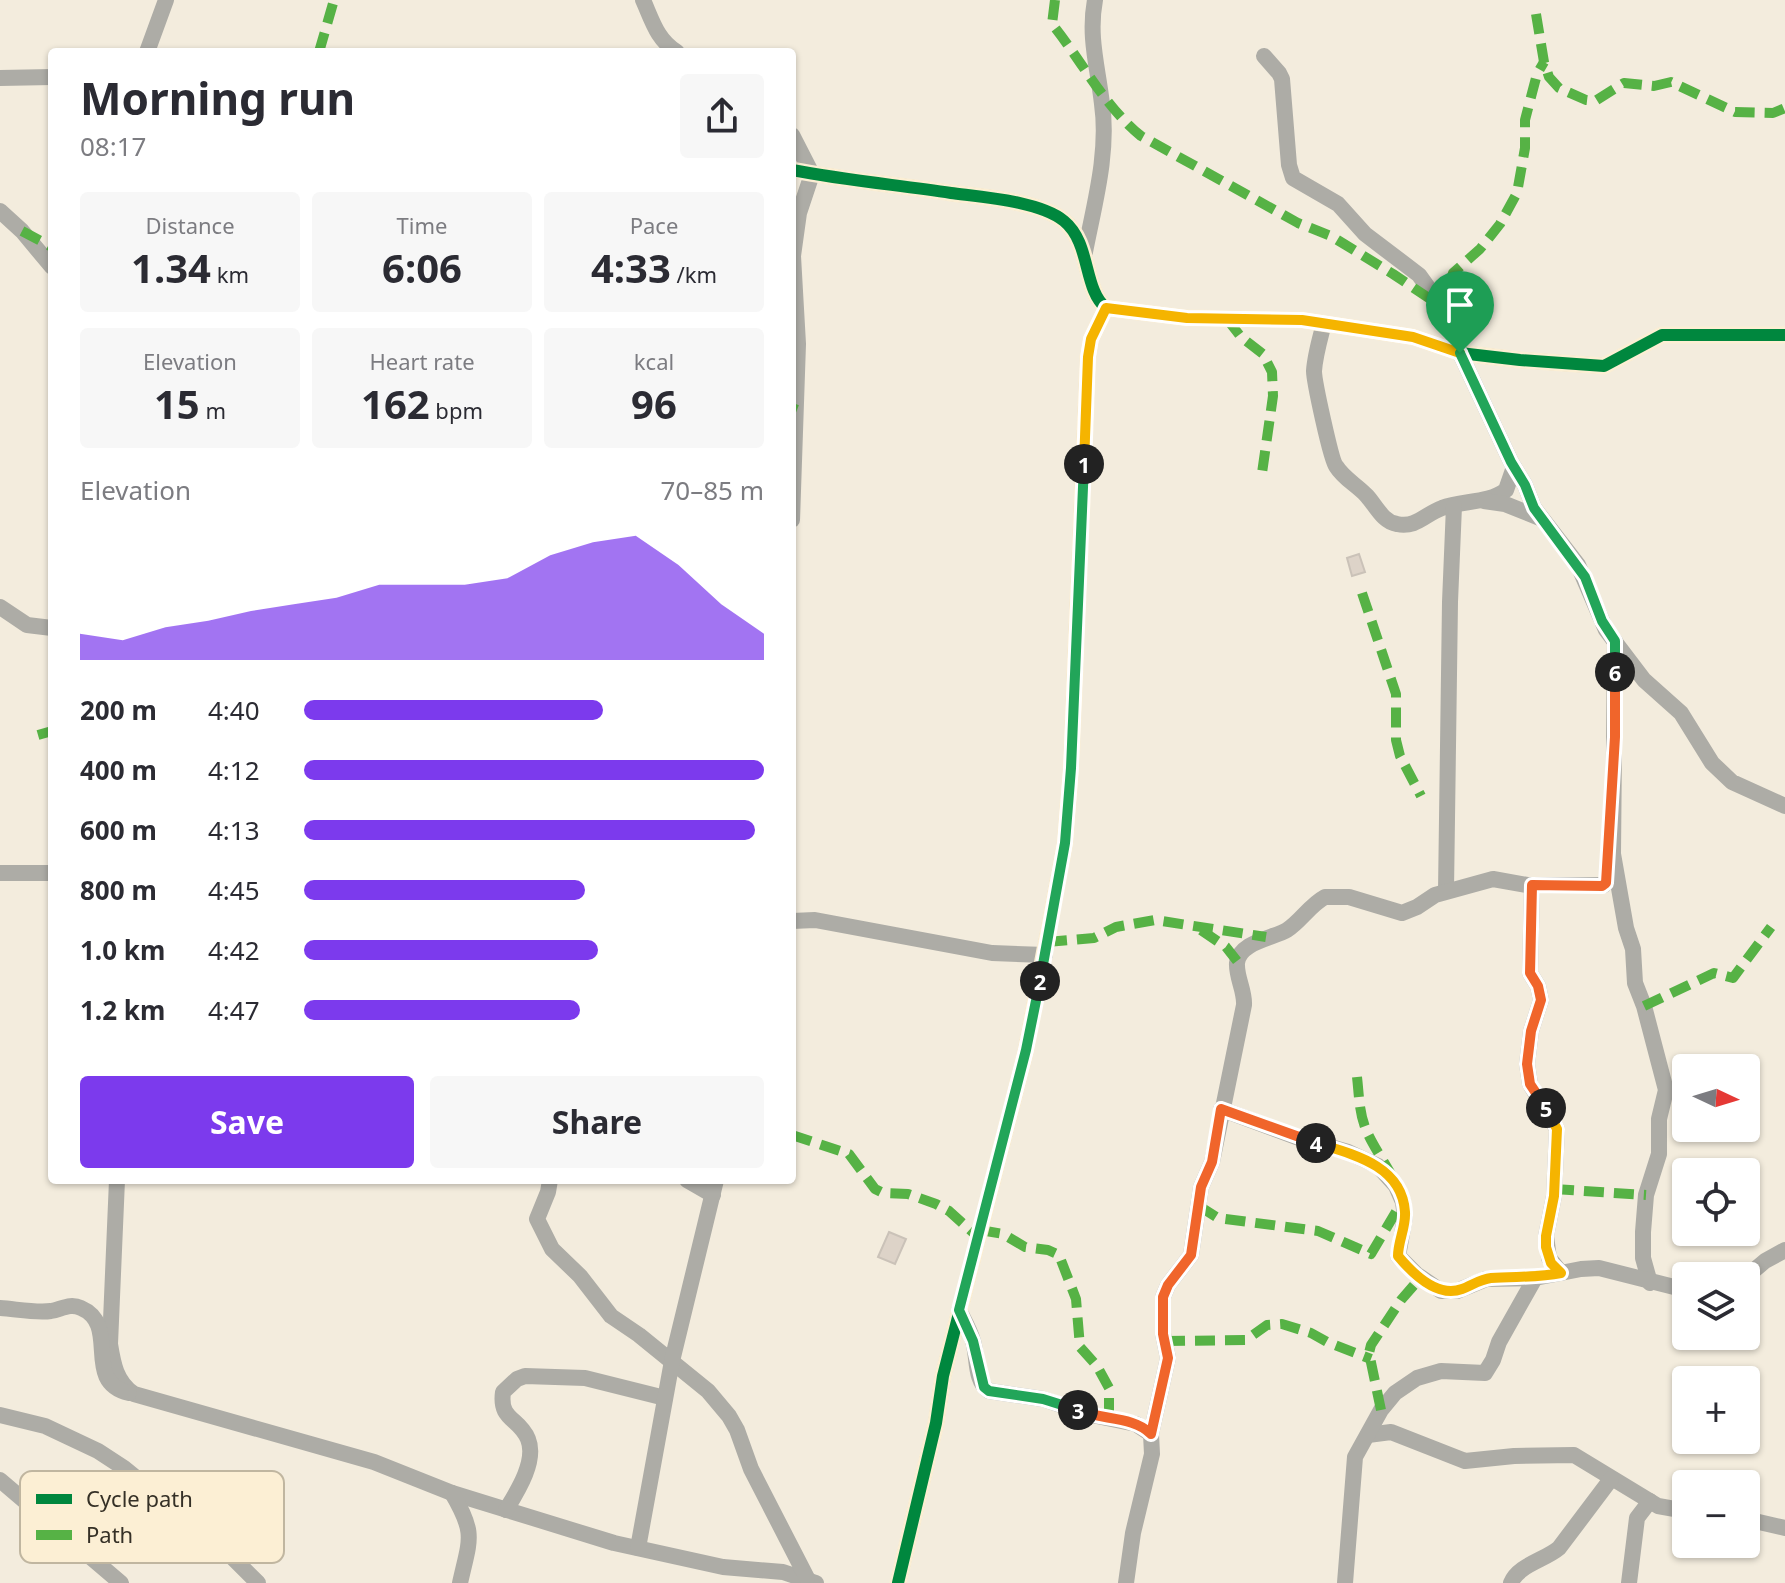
<!DOCTYPE html>
<html lang="en">
<head>
<meta charset="utf-8">
<style>
  body { margin:0; font-family:"Noto Sans",sans-serif; background:#f7f7f7; color:#2b2b33; height:100vh; display:flex; flex-direction:column; font-size:30px; white-space:nowrap }
  * { box-sizing:border-box; margin:0 }
  p { font-size:26px; color:#7c7c81 }
  .icon { flex:none; width:44px; height:44px; fill:none; stroke:currentColor; stroke-width:2; stroke-linecap:round; stroke-linejoin:round }
  .map { position:relative; flex:1; overflow:hidden }
  .details { position:absolute; left:48px; top:48px; width:748px; height:1136px; display:flex; flex-direction:column; background:#fff; border-radius:8px; box-shadow:0 2px 6px #0004 }
  .details>* { flex:none }
  .needle { width:52px; rotate:94deg }
  .tools { position:absolute; left:1672px; top:1054px; display:grid; gap:16px }
  .tools a { display:grid; place-items:center; width:88px; height:88px; border-radius:8px; background:#fff; box-shadow:0 2px 6px #0004; font-size:40px }
  .pin { position:absolute; display:grid; place-items:center; width:68px; height:68px; color:#fff; margin:-82px -34px; border-radius:50% 50% 50% 0; rotate:-45deg; box-shadow:0 0 8px #0007 }
  .pin .icon { rotate:45deg }
  .km { position:absolute; width:40px; height:40px; margin:-20px; border-radius:50%; background:#222; color:#fff; font-size:22px; line-height:40px; text-align:center }
  .round { display:grid; place-items:center; flex:none; width:84px; height:84px; border-radius:8px; background:#f7f7f7 }
  .head { display:flex; align-items:center; justify-content:space-between; height:136px; padding:0 32px }
  h1 { font-size:44px; font-weight:700; line-height:60px }
  .metrics { display:grid; grid-template-columns:repeat(3,1fr); gap:12px; height:136px; padding:8px 32px }
  .metrics div { display:grid; align-content:center; border-radius:8px; background:#f7f7f7; text-align:center }
  .metrics b { font-size:40px; font-weight:700 }
  .metrics small { font-size:22px; font-weight:400 }
  .metrics p { font-size:22px }
  .chart { height:224px; padding:16px 32px }
  .chart p { display:flex; justify-content:space-between }
  .chart svg { width:100%; height:144px; margin-top:8px; fill:#7c3aed; opacity:.7 }
  .primary-button { display:flex; gap:16px; margin-top:auto; padding:16px 32px }
  .primary-button a { flex:1; height:92px; border-radius:8px; background:#7c3aed; color:#fff; font-size:32px; font-weight:700; line-height:92px; text-align:center }
  .primary-button a+a { background:#f7f7f7; color:#2b2b33 }
  ul { padding:0 32px; list-style:none; font-size:26px }
  li { display:grid; grid-template-columns:128px 96px 1fr; align-items:center; height:60px }
  li i { height:20px; border-radius:10px; background:#7c3aed }
  .map>svg:first-child { display:block }
</style>
</head>
<body>
<div class="map">
<svg width="1785" height="1583" viewBox="0 0 1785 1583">
  <rect width="100%" height="100%" fill="#f3ecdd"/>
  <g fill="#ddd3c8" stroke="#cac2b8" stroke-width="2">
    <path d="M 1359,554 L 1365,572 L 1352,576 L 1347,558 Z"/>
    <path d="M 889,1232 L 906,1239 L 895,1264 L 878,1257 Z"/>
  </g>
  <g fill="none" stroke-linecap="round" stroke-linejoin="round">
    <g stroke="#adaca6" stroke-width="16">
      <path d="M 643,0 C 652,20 657,40 677,52"/>
      <path d="M 147,52 L 166,0"/>
      <path d="M 1264,56 L 1279,73 L 1282,79 L 1289,165 L 1293,178 L 1338,204 L 1365,234 L 1419,275 L 1442,307 L 1460,353 L 1511,462 L 1525,485 L 1534,508 L 1578,565 L 1606,630 L 1644,680 L 1681,713 L 1712,763 L 1732,782 L 1785,806"/>
      <path d="M 0,78 L 52,77"/>
      <path d="M 792,135 L 812,174 L 799,213 L 793,256 L 798,344 L 792,520"/>
      <path d="M 792,170 C 844,180 898,185 951,193 C 981,197 1040,201 1064,221 C 1091,243 1083,289 1106,308 L 1187,318 L 1302,320 L 1413,337 L 1460,353 L 1520,360 L 1604,366 L 1662,335 L 1785,335"/>
      <path d="M 0,211 L 22,231 L 52,267"/>
      <path d="M 1085,252 C 1094,205 1109,153 1102,104 C 1098,68 1088,37 1095,0"/>
      <path d="M 1324,323 C 1320,339 1315,355 1314,371 C 1314,381 1331,460 1336,466 C 1344,479 1357,485 1367,496 C 1376,506 1383,522 1397,524 C 1417,528 1425,514 1442,508 C 1462,500 1488,504 1506,490 L 1514,467"/>
      <path d="M 1484,501 L 1505,504 L 1540,518"/>
      <path d="M 0,607 L 27,625 L 52,628"/>
      <path d="M 1615,641 L 1613,854 L 1626,928 L 1633,949 L 1635,983 L 1644,1006 L 1666,1090 L 1659,1119 L 1659,1154 L 1646,1195 L 1643,1232 L 1643,1258 L 1650,1283"/>
      <path d="M 0,873 L 52,873"/>
      <path d="M 1532,885 L 1530,973 L 1538,986 L 1541,1000 L 1531,1031 L 1527,1064 L 1530,1084 L 1557,1129 L 1554,1196 L 1546,1236 L 1549,1258 L 1561,1273"/>
      <path d="M 1446,891 L 1450,602 L 1454,506"/>
      <path d="M 792,921 L 815,920 L 992,953 L 1045,955"/>
      <path d="M 1221,1109 L 1299,1138 L 1348,1152 L 1378,1166 L 1396,1186 L 1403,1202 L 1405,1217 L 1398,1256 L 1416,1274 L 1441,1291 L 1457,1291 L 1486,1279 L 1535,1278 L 1581,1269 L 1599,1268 L 1686,1290"/>
      <path d="M 117,1180 L 110,1344 C 113,1363 116,1382 134,1394 L 374,1462 L 452,1493 L 614,1543 L 723,1567 L 783,1572 L 816,1583"/>
      <path d="M 550,1180 L 548,1192 L 537,1219 L 552,1249 L 580,1276 L 611,1316 L 639,1335 L 708,1391 L 729,1416 L 737,1430 L 751,1469 L 807,1578"/>
      <path d="M 687,1180 L 713,1195"/>
      <path d="M 1746,1277 L 1765,1261 L 1785,1250"/>
      <path d="M 0,1308 C 16,1309 35,1313 51,1311 C 62,1309 70,1303 81,1308 C 121,1325 81,1382 129,1393"/>
      <path d="M 959,1310 C 964,1320 970,1330 973,1341 C 978,1357 974,1381 989,1391 L 1043,1399 L 1087,1414 L 1136,1424 L 1151,1434 L 1152,1454 L 1133,1533 L 1126,1583"/>
      <path d="M 0,1415 L 45,1426 L 98,1451 L 124,1468 L 226,1551 L 258,1583"/>
      <path d="M 1151,1434 L 1168,1358 L 1163,1334 L 1163,1297 L 1168,1285 L 1191,1255 L 1201,1187 L 1212,1162 L 1244,1005 C 1245,991 1236,977 1237,963 C 1239,942 1274,938 1287,930 C 1301,921 1310,905 1325,897 L 1349,897 L 1402,913 L 1417,907 L 1435,895 L 1493,879 L 1527,885 L 1604,885 L 1607,879 L 1611,835"/>
      <path d="M 1368,1435 L 1391,1432 L 1465,1461 L 1514,1456 L 1574,1455 L 1658,1506 L 1686,1511"/>
      <path d="M 0,1480 L 121,1583"/>
      <path d="M 452,1493 C 476,1534 470,1538 460,1583"/>
      <path d="M 506,1510 C 517,1492 537,1461 528,1439 C 519,1417 499,1421 503,1392 L 517,1379 L 525,1376 L 585,1378 L 665,1398"/>
      <path d="M 1746,1519 L 1785,1528"/>
      <path d="M 638,1548 L 672,1361 L 716,1180"/>
      <path d="M 898,1583 L 936,1423 L 943,1376 L 1026,1050 L 1065,843 L 1071,768 L 1088,357 L 1091,339 L 1106,308"/>
      <path d="M 1345,1583 L 1355,1457 L 1381,1410 L 1395,1393 L 1417,1378 L 1441,1371 L 1485,1373 L 1493,1360 L 1499,1342 L 1535,1278"/>
      <path d="M 1511,1583 C 1518,1565 1545,1560 1559,1548 L 1611,1479"/>
      <path d="M 1629,1583 L 1637,1518 L 1650,1501"/>
    </g>
    <g stroke="#56b245" stroke-width="10" stroke-dasharray="20 10" stroke-linecap="butt">
      <path d="M 1055,0 L 1052,24 C 1082,61 1104,106 1141,136 L 1298,223 L 1331,236 L 1393,274 L 1442,307 L 1453,273 L 1480,249 L 1500,224 L 1517,193 L 1525,148 L 1525,120 L 1537,74 L 1544,62"/>
      <path d="M 1536,14 L 1544,62 L 1549,77 L 1559,88 L 1586,100 L 1595,101 L 1624,83 L 1654,86 L 1671,82 L 1735,112 L 1773,113 L 1785,108"/>
      <path d="M 319,52 L 334,0"/>
      <path d="M 22,231 L 52,247"/>
      <path d="M 1227,319 L 1241,337 L 1263,354 L 1272,372 L 1273,396 L 1261,480"/>
      <path d="M 792,408 L 797,410"/>
      <path d="M 1362,593 L 1396,694 L 1396,740 L 1400,756 L 1421,796"/>
      <path d="M 38,735 L 52,731"/>
      <path d="M 1201,930 L 1226,947 L 1237,961"/>
      <path d="M 1047,942 L 1094,938 L 1116,927 L 1155,920 L 1266,937"/>
      <path d="M 1644,1006 L 1714,973 L 1733,978 L 1771,927"/>
      <path d="M 1357,1077 C 1359,1094 1359,1111 1365,1127 C 1373,1148 1391,1170 1401,1194"/>
      <path d="M 792,1135 L 849,1154 L 875,1189 L 883,1193 L 908,1194 L 936,1204 L 949,1211 L 978,1237"/>
      <path d="M 1554,1189 L 1646,1195"/>
      <path d="M 1199,1206 L 1218,1218 L 1318,1231 L 1371,1254 L 1403,1200"/>
      <path d="M 980,1230 L 1003,1234 L 1025,1247 L 1048,1250 L 1059,1255 L 1076,1299 L 1080,1347 L 1097,1366 L 1109,1388 L 1109,1419"/>
      <path d="M 1165,1341 L 1246,1340 L 1267,1325 L 1282,1324 L 1311,1333 L 1327,1342 L 1371,1359"/>
      <path d="M 1381,1410 L 1369,1353 L 1371,1345 L 1401,1300 L 1421,1277"/>
    </g>
    <defs>
      <g id="cycleway">
        <path d="M 792,170 C 844,180 898,185 951,193 C 981,197 1040,201 1064,221 C 1091,243 1083,289 1106,308 L 1187,318 L 1302,320 L 1413,337 L 1460,353 L 1520,360 L 1604,366 L 1662,335 L 1785,335"/>
        <path d="M 898,1583 L 936,1423 L 943,1376 L 1026,1050 L 1065,843 L 1071,768 L 1088,357 L 1091,339 L 1106,308"/>
      </g>
    </defs>
    <use href="#cycleway" stroke="#fcefd4" stroke-width="17"/>
    <use href="#cycleway" stroke="#00873e" stroke-width="12"/>
  </g>
  <g fill="none" stroke-linecap="round" stroke-linejoin="round">
    <defs>
      <path id="split-1" d="M 1084,464 L 1088,357 L 1091,339 L 1106,308 L 1187,318 L 1302,320 L 1413,337 L 1460,353"/>
      <path id="split-2" d="M 1040,981 L 1065,843 L 1071,768 L 1084,464"/>
      <path id="split-3" d="M 1040,981 L 1026,1050 L 959,1310 L 973,1341 L 984,1387 L 989,1391 L 1043,1399 L 1078,1410"/>
      <path id="split-4" d="M 1078,1410 C 1100,1420 1134,1416 1151,1434 L 1168,1358 L 1163,1334 L 1163,1297 L 1168,1285 L 1191,1255 L 1201,1187 L 1212,1162 L 1221,1109 L 1316,1143"/>
      <path id="split-5" d="M 1316,1143 C 1352,1154 1402,1165 1405,1212 C 1406,1227 1398,1241 1398,1256 C 1413,1274 1438,1298 1462,1289 C 1472,1285 1481,1279 1491,1278 C 1515,1276 1537,1278 1561,1273 L 1551,1263 L 1546,1247 L 1546,1236 L 1554,1196 L 1557,1129 L 1546,1108"/>
      <path id="split-6" d="M 1546,1108 L 1530,1084 L 1527,1064 L 1531,1031 L 1541,1000 L 1538,986 L 1530,973 L 1532,885 L 1602,886 L 1606,883 L 1615,737 L 1615,672"/>
      <path id="split-7" d="M 1460,353 L 1511,462 L 1525,485 L 1534,508 L 1585,577 L 1602,621 L 1615,641 L 1615,672"/>
    </defs>
    <use href="#split-1" stroke="#fff" stroke-width="16"/>
    <use href="#split-2" stroke="#fff" stroke-width="16"/>
    <use href="#split-3" stroke="#fff" stroke-width="16"/>
    <use href="#split-4" stroke="#fff" stroke-width="16"/>
    <use href="#split-5" stroke="#fff" stroke-width="16"/>
    <use href="#split-6" stroke="#fff" stroke-width="16"/>
    <use href="#split-7" stroke="#fff" stroke-width="16"/>
    <use href="#split-1" stroke="#f5b400" stroke-width="10"/>
    <use href="#split-2" stroke="#22a559" stroke-width="10"/>
    <use href="#split-3" stroke="#22a559" stroke-width="10"/>
    <use href="#split-4" stroke="#f0652b" stroke-width="10"/>
    <use href="#split-5" stroke="#f5b400" stroke-width="10"/>
    <use href="#split-6" stroke="#f0652b" stroke-width="10"/>
    <use href="#split-7" stroke="#22a559" stroke-width="10"/>
  </g>
  <rect x="20" y="1471" width="264" height="92" rx="12" fill="#fcefd4" stroke="#c0b6a0" stroke-width="2"/>
  <rect x="36" y="1494" width="36" height="10" fill="#00873e"/>
  <rect x="36" y="1530" width="36" height="10" fill="#56b245"/>
  <g font-size="22" fill="#353026">
    <text x="86" y="1507">Cycle path</text>
    <text x="86" y="1543">Path</text>
  </g>
</svg>
<div class="tools">
<a><svg class="needle" viewBox="-14 -14 28 28"><path d="M0-13l5 13h-10z" fill="#e53935"/><path d="M0 13l5-13h-10z" fill="#7c7c81"/></svg></a>
<a><svg class="icon" aria-label="locate" viewBox="0 0 24 24"><circle cx="12" cy="12" r="6"/><path d="M12 2v4M12 18v4M2 12h4M18 12h4"/></svg></a>
<a><svg class="icon" aria-label="layers" viewBox="0 0 24 24"><path d="M12 4l9 5-9 5-9-5zM3 14l9 5 9-5"/></svg></a>
<a>+</a>
<a>−</a>
</div>
<div class="pin" style="left:1460px;top:353px;background:#1e9e55"><svg class="icon" aria-label="arrive" viewBox="0 0 24 24"><path d="M6 21V4h12l-3 4 3 4H6"/></svg></div>
<b class="km" style="left:1084px;top:464px">1</b>
<b class="km" style="left:1040px;top:981px">2</b>
<b class="km" style="left:1078px;top:1410px">3</b>
<b class="km" style="left:1316px;top:1143px">4</b>
<b class="km" style="left:1546px;top:1108px">5</b>
<b class="km" style="left:1615px;top:672px">6</b>
<section class="details">
<div class="head"><div><h1>Morning run</h1><p>08:17</p></div><a class="round"><svg class="icon" aria-label="share" viewBox="0 0 24 24"><path d="M12 15V3M7 8l5-5 5 5M5 13v7h14v-7"/></svg></a></div>
<div class="metrics">
<div><p>Distance</p><b>1.34<small> km</small></b></div>
<div><p>Time</p><b>6:06</b></div>
<div><p>Pace</p><b>4:33<small> /km</small></b></div>
</div>
<div class="metrics">
<div><p>Elevation</p><b>15<small> m</small></b></div>
<div><p>Heart rate</p><b>162<small> bpm</small></b></div>
<div><p>kcal</p><b>96</b></div>
</div>
<div class="chart"><p><span>Elevation</span>70–85 m</p>
<svg viewBox="0 0 160 44" preserveAspectRatio="none"><path d="M0 44V36L10 38L20 34L30 32L40 29L50 27L60 25L70 21L80 21L90 21L100 19L110 12L120 8L130 6L140 15L150 27L160 36V44z"/></svg>
</div>
<ul>
<li><b>200 m</b>4:40<i style="width:65%"></i></li>
<li><b>400 m</b>4:12<i style="width:100%"></i></li>
<li><b>600 m</b>4:13<i style="width:98%"></i></li>
<li><b>800 m</b>4:45<i style="width:61%"></i></li>
<li><b>1.0 km</b>4:42<i style="width:64%"></i></li>
<li><b>1.2 km</b>4:47<i style="width:60%"></i></li>
</ul>
<div class="primary-button"><a>Save</a><a>Share</a></div>
</section>
</div>
</body>
</html>
